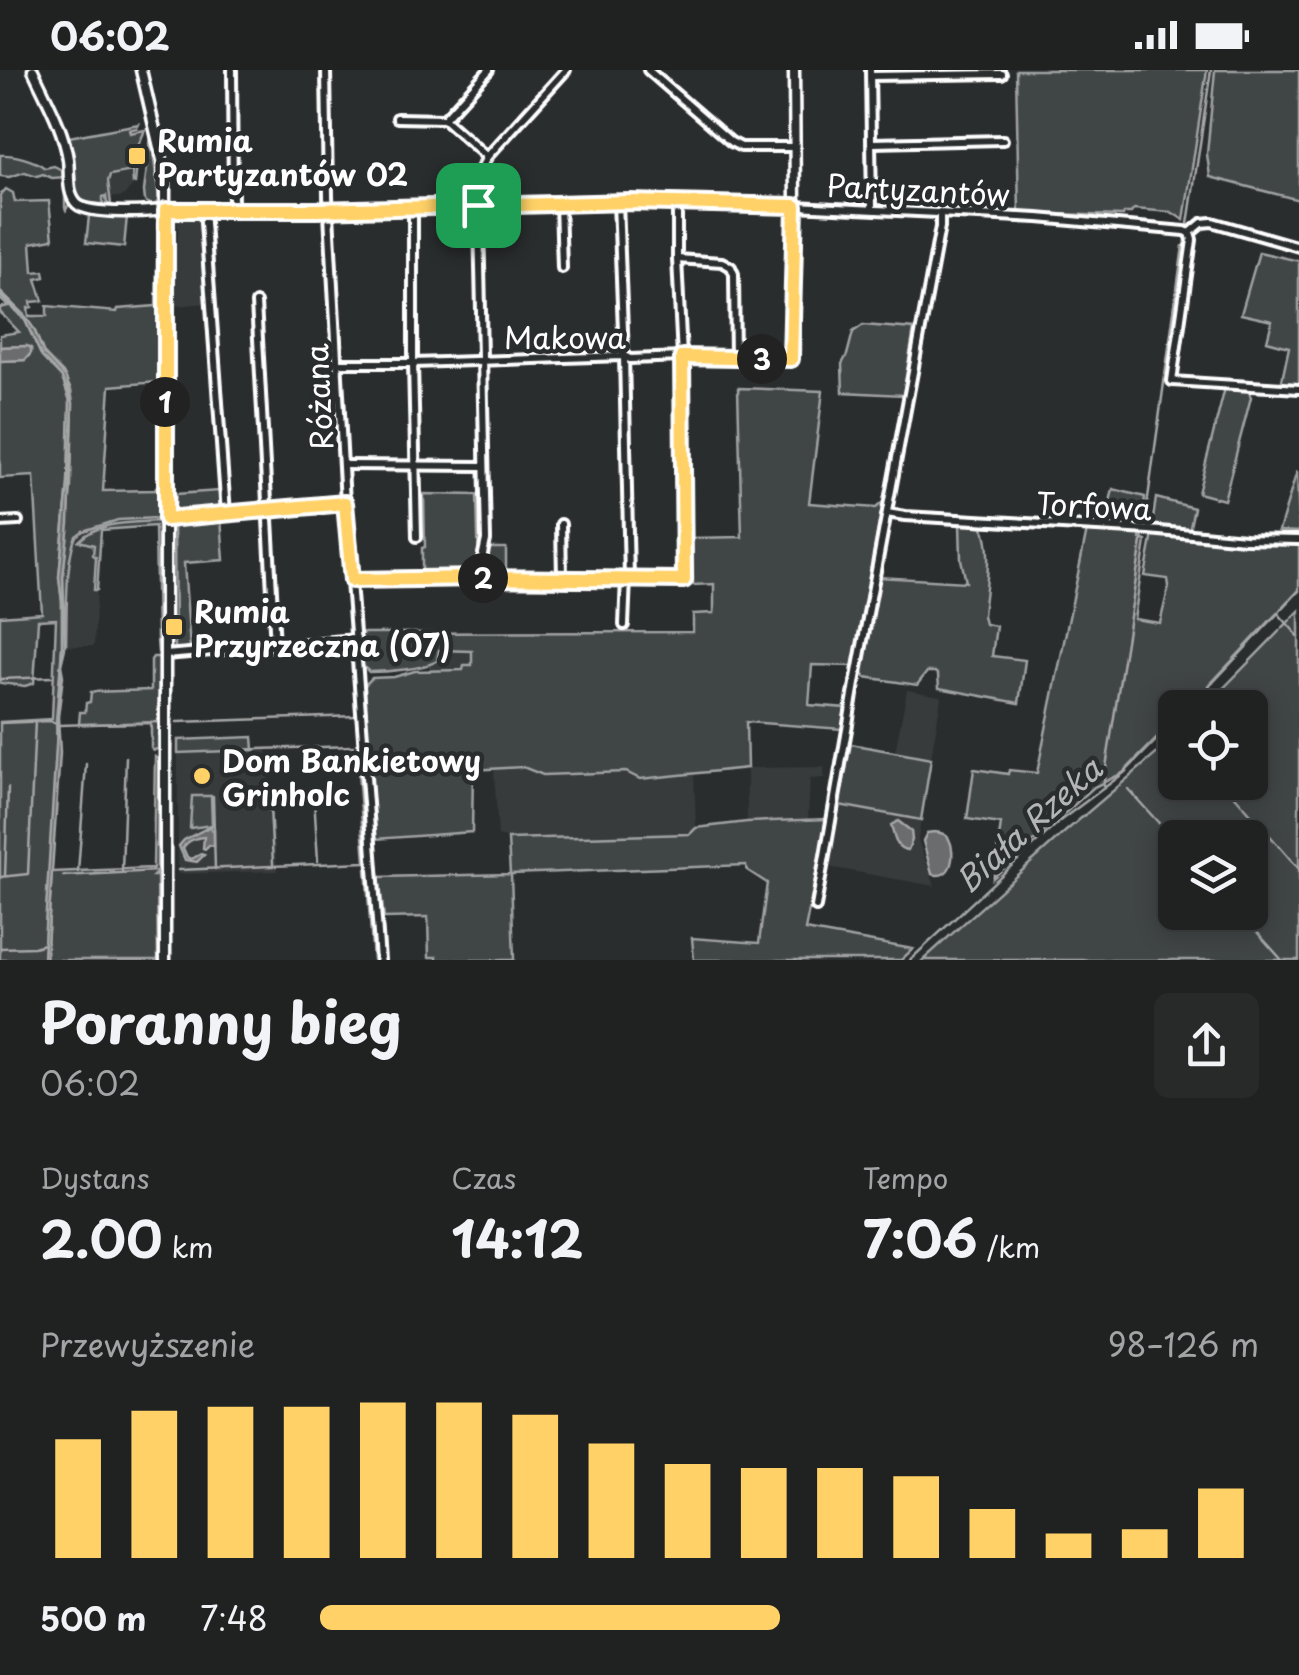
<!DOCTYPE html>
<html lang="pl">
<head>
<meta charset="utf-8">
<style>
  body { margin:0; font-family:"Playpen Sans",sans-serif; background:#282a2a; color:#f1f3f6; height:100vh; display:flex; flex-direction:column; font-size:38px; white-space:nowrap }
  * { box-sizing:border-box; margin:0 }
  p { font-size:32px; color:#a2a4a5 }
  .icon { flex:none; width:55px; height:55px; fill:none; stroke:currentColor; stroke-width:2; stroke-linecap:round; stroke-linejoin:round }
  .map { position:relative; height:890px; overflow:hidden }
  .details { display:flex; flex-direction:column; background:#202222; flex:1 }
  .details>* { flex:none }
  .buttons { position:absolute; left:1158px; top:620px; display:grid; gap:20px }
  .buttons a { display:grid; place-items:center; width:110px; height:110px; border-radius:15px; background:#202222; box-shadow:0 5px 25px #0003,0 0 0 2px #3d3f40; font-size:50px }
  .pin { position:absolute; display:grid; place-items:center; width:85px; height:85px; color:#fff; margin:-42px; border-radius:20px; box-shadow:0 5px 15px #0006 }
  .km { position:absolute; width:50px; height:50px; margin:-25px; border-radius:50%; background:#222; color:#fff; font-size:28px; line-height:50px; text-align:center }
  .round { display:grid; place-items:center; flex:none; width:105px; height:105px; border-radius:15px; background:#282a2a }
  .headline { display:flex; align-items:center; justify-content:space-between; height:170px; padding:0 40px }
  h1 { font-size:55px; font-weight:700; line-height:75px }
  .stats { display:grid; grid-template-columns:repeat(3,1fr); gap:15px; height:170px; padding:10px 40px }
  .stats div { display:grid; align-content:center }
  .stats b { font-size:50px; font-weight:700 }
  .stats small { font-size:28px; font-weight:400 }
  .stats p { font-size:28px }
  .chart { height:280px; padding:20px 40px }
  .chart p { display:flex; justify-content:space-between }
  .chart svg { width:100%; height:180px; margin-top:10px; stroke:#ffd166; stroke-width:6 }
  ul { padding:0 40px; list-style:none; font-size:32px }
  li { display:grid; grid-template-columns:160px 120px 1fr; align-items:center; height:75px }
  li i { height:25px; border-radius:12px; background:#ffd166 }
  .status { display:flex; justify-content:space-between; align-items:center; height:70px; padding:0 50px; background:#202222; direction:ltr }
  .status svg { height:28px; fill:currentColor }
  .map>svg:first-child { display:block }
</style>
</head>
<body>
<div class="status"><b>06:02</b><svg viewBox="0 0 49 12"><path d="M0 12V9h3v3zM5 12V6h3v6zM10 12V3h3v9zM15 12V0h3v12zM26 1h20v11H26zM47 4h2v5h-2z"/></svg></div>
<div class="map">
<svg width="1299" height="890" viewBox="0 0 1299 890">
  <rect width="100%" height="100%" fill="#2a2d2e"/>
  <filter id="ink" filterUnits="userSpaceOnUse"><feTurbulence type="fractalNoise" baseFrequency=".01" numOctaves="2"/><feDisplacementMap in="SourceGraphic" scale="20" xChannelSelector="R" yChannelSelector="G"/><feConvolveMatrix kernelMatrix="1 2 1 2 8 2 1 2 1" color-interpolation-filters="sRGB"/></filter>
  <g filter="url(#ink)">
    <g fill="#373a3b">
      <path d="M 132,101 L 133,116 L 122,127 L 111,127 L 109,105 Z"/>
      <path d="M 177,147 L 201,148 L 207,233 L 175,236 L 174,187 L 178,164 Z"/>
      <path d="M 100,454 L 94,576 L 66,576 L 70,458 Z"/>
      <path d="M 428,566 L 476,566 L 476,603 L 429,603 Z"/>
      <path d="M 907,620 L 940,626 L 941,628 L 931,689 L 895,682 Z"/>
      <path d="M 267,680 L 277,801 L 178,804 L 178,683 Z"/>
      <path d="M 524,697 L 538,704 L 626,702 L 641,708 L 694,702 L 696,758 L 691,764 L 510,769 L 498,766 L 494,699 Z"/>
      <path d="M 824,697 L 824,708 L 810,709 L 808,750 L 747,752 L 747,698 Z"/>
      <path d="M 839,735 L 921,750 L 918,770 L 935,816 L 828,797 Z"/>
    </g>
    <g fill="#414445" stroke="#a0a2a2" stroke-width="2.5" fill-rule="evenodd">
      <path d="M 1016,0 L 1207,0 L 1184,150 L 1171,142 L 1134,139 L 1131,143 L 1124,143 L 1123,146 L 1019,143 Z"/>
      <path d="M 1215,0 L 1299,0 L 1299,130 L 1210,107 L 1207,84 Z"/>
      <path d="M 139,54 L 137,58 L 129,60 L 130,63 L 145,60 L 139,74 L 135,113 L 133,113 L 132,101 L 110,105 L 108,111 L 111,134 L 107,134 L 106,126 L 103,127 L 103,134 C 93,133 84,134 77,125 L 73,82 L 69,67 Z"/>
      <path d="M 151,66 L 159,129 L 156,134 L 152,135 L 145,131 L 144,121 Z"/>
      <path d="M 62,79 L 64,79 C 66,94 64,123 69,134 L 66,140 L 65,138 L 65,107 L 52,108 L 43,104 L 37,106 L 25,102 L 9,107 L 0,106 L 0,85 C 13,84 35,90 45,98 L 54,96 L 64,101 Z"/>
      <path d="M 6,119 L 13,123 L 15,132 L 49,131 L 53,169 L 31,173 L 33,202 L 44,201 L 45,207 L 36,209 L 43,231 L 31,232 L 32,237 L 28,238 L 29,246 L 47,246 L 47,236 L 117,242 L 118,239 L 156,236 L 157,189 L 160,189 L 160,331 L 157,331 L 157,312 L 110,316 L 103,421 L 155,420 L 156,417 L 161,417 L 162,443 L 157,448 L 118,450 L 83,461 L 76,466 C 65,491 67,546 66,576 L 63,507 L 71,417 L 73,333 L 71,320 L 63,303 L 44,284 L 34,259 L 25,246 L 0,222 L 0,125 Z"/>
      <path d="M 91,145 L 127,146 L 124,177 L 86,173 L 89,146 Z"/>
      <path d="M 1259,182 L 1299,191 L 1299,316 L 1281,315 L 1289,277 L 1267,271 L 1272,251 L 1241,244 Z"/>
      <path d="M 0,225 L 25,250 L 42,287 L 62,308 L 71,334 L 68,414 L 59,507 L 62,532 L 62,578 L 56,650 L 57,684 L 43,890 L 0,890 L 0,652 L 52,649 L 56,549 L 38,550 L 34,613 L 25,616 L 0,613 L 0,546 L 42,543 L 34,406 L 0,408 L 0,291 L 25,290 L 31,283 L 31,279 L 27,276 L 0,277 L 0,265 L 19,262 L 0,242 L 0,238 L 8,236 L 0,229 Z"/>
      <path d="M 863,255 L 914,259 L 903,325 L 843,322 L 842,294 L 847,285 L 853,262 Z"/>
      <path d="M 738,318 L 823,321 L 809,433 L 876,438 L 883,432 L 853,596 L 812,595 L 809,635 L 846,638 L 842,659 L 746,652 L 747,698 L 640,709 L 626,702 L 543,705 L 523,697 L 473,700 L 472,762 L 375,769 L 364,616 L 372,608 L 394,607 L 415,601 L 463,600 L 464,595 L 472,595 L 472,581 L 439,580 L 437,591 C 423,599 386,602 369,602 L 363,596 L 360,566 L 363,563 L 693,562 L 693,544 L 714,543 L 714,514 L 693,515 L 692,468 L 742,467 Z"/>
      <path d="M 1225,318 L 1248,320 L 1251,327 L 1224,430 L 1198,423 Z"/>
      <path d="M 1297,401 L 1299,462 L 1279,461 Z"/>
      <path d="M 1113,419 L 1145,427 L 1141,458 L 1107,454 L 1106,449 Z"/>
      <path d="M 219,421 L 221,441 L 174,444 L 176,424 Z"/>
      <path d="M 424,424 L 477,425 L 479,503 L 422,503 L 422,478 L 425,477 Z"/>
      <path d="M 1156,428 L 1194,438 L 1189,461 L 1152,456 Z"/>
      <path d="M 221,448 L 224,490 L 184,493 L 190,579 L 175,580 L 174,450 Z"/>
      <path d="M 157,451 L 162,455 L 161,583 L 158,582 L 157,571 L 155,456 L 101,460 L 97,520 L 94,520 L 96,487 L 93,485 L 94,475 L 79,471 C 98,451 131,453 157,451 Z"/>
      <path d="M 960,453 L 982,455 C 994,480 985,518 983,546 L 985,554 L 996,556 L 992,586 L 1025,590 L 1019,633 L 939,618 L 938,605 L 935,602 L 927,602 L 917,615 L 865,607 L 862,600 L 878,507 L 966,512 L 961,489 Z"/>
      <path d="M 1087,460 L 1141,463 L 1140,469 L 1146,471 L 1134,549 L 1160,553 L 1169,516 L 1168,509 L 1145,506 L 1153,464 L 1299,473 L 1299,520 L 1196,629 L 1192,627 L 1182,637 L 1175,638 L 1175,644 L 1172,648 L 1174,651 L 1123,703 L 1094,717 L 993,808 L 1001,754 L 967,749 L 974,699 L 1008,704 L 1009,700 L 1037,703 Z"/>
      <rect x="487" y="478" width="19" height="25"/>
      <path d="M 1299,541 L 1299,890 L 923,890 L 1066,761 L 1175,668 L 1175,712 L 1250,712 L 1250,638 L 1205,637 ZM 1175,768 L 1250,768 L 1250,842 L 1175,842 Z"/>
      <path d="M 153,587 L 160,587 L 160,607 L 162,608 L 161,675 L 159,679 L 153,680 L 151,678 L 151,653 L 79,654 L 80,642 L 85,642 L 86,633 L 90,632 L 91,622 L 151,620 L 151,590 Z"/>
      <path d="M 253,667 L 254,680 L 178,683 L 178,670 Z"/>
      <path d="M 851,674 L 931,689 L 921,750 L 839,735 Z"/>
      <path d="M 155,687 L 162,692 L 161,798 L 153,806 L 162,806 L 161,890 L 46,890 L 52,802 L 153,798 Z"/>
      <path d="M 192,726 L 211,726 L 212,755 L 190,758 Z"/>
      <path d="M 827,749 L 805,860 L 913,879 L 901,890 L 694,890 L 692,868 L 759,873 L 767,813 L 747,800 L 746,795 L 511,804 L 514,890 L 437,890 L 437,887 L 429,887 L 428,847 L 384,848 L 379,807 L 510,804 L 508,769 L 690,764 L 696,758 L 747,752 Z"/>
    </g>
    <g fill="#6a6c6d" stroke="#a6a7a7" stroke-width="2.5">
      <path d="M 0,222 L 25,246 L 34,259 L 44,284 L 66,308 L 73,333 L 69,454 L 63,507 L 65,578 L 61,595 L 63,606 L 58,647 L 60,683 L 46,890 L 43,890 L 62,578 L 62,532 L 59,507 L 68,414 L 70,326 L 62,308 L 42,287 L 25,250 L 0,225 Z"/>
      <path d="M 27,276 L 31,278 L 31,283 L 25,290 L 0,291 L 0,277 Z"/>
      <path d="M 898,751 L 911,761 L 912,770 L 908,780 C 895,780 894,765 891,755 Z"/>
      <path d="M 211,756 L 211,760 L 214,760 L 214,776 L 209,775 L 205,779 L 203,778 L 204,767 C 196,767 187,771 183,778 L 187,787 L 191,789 L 201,784 L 204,785 L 197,792 L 185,790 L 179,776 L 184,770 Z"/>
      <path d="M 934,762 C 940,763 945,763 949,769 C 956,782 953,811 932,804 L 923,771 L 927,763 Z"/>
    </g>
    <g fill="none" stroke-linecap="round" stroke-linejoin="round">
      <g stroke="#a6a7a7" stroke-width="2.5">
        <path d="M 1188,154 L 1211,0"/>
        <path d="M 159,352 L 159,383"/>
        <path d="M 159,393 L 159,412"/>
        <path d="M 158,435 L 159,418"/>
        <path d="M 158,455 L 159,580"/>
        <path d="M 1144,457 L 1183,176"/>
        <path d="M 1278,543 L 1299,567"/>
        <path d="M 0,609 L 52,607"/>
        <path d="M 1189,638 L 1299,521"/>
        <path d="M 177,652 L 357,646"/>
        <path d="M 0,653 L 50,651 L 56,654"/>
        <path d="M 59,655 L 159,652"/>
        <path d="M 158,677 L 159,587"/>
        <path d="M 171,679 L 172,652"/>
        <path d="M 230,680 L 353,676"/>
        <path d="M 1223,712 L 1299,799"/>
        <path d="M 1103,716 L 1143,465"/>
        <path d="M 269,718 L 273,794"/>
        <path d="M 1128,719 L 1175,771"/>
        <path d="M 213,726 L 215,799"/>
        <path d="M 314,727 L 318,791"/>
        <path d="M 366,799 L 373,890"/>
        <path d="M 171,800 L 171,691"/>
        <path d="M 178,800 L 365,792 L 358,702"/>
        <path d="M 122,801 L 126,687"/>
        <path d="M 78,802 L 86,694"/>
        <path d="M 157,802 L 158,890"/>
        <path d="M 5,806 L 8,718"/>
        <path d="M 63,806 L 157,801 L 158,689"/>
        <path d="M 0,807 L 28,804 L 35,651"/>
        <path d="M 1239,842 L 1282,890"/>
        <path d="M 0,878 L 34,877 L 44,874"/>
        <path d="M 910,890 L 1061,750 L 1124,703 L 1175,651"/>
      </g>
      <defs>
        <g id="minor">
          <path d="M 232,0 L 233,140"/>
          <path d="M 326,0 L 328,126 L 345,433 L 380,890"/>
          <path d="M 648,0 L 731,72 L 741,77 L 795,77"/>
          <path d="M 870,0 L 872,139"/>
          <path d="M 871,6 L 1002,4"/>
          <path d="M 397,48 L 444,49 L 489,0"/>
          <path d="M 444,49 L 487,87"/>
          <path d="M 873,73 L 1003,70"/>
          <path d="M 618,132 L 624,286 L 629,508"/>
          <path d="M 560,133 L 562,198"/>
          <path d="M 413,137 L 413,293 L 417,467"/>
          <path d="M 204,139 L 226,443"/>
          <path d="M 1190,163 L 1192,170 L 1172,311 L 1299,319"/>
          <path d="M 1190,163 L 1202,153 L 1212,152 L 1299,177"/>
          <path d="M 677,189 L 722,192 L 731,197 L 734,204 L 735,289"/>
          <path d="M 256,233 L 275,576"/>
          <path d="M 339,293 L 413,293 L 624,286 L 630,289 L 682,287 L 791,289 L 795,136 L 1038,148 L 1185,161 L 1190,163"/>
          <path d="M 344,395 L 483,396"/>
          <path d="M 887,443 L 905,446 L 1149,460 L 1245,469 L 1299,470"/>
          <path d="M 165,449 L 345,433"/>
          <path d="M 0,452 L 18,451"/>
          <path d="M 561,454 L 562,508"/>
          <path d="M 483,507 L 483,484 L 486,470 L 478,104 L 487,87 L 566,0"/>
          <path d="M 352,510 L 483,507 L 684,510 L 682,287 L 677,189 L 677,133"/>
          <path d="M 624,555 L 626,508"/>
          <path d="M 165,585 L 356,569"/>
          <path d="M 816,837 L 856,608 L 940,157 L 940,142"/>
        </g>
        <g id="tertiary">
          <path d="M 33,0 C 46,29 63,57 68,89 C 70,103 66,123 77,134 C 88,145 156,143 171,138 L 315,140 L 618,132 L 795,136 L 794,0"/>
          <path d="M 141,0 L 163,94 L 165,117 L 165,890"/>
        </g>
      </defs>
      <use href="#minor" stroke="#fff" stroke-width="14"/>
      <use href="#tertiary" stroke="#fff" stroke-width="15"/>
      <use href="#minor" stroke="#2a2d2e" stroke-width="6"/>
      <use href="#tertiary" stroke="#2a2d2e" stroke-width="8"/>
    </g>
  </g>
  <g fill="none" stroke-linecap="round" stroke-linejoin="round" filter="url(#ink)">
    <defs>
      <path id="route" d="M 630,132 L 795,136 L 791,289 L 682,287 L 684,510 L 482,508 L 352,510 L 345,433 L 166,449 L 166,140 L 316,140 Z"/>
    </defs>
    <use href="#route" stroke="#fff" stroke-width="20"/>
    <use href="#route" stroke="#ffd166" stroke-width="12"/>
  </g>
  <g fill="#ffd166" stroke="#2a2d2e" stroke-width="4">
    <rect x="127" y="76" width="20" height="20" rx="5"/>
    <rect x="164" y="547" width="20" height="20" rx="5"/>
    <circle cx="202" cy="706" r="10"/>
  </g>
  <g text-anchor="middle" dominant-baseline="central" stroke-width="9" stroke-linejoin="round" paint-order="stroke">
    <g font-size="30" font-weight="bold" fill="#fff" stroke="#2a2d2e" text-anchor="start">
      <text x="157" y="69">Rumia<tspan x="157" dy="34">Partyzantów 02</tspan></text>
      <text x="194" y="540">Rumia<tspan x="194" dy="34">Przyrzeczna (07)</tspan></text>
      <text x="222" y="689">Dom Bankietowy<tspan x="222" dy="34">Grinholc</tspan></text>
    </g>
    <g font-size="30" fill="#fff" stroke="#2a2d2e">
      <text transform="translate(918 119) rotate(3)">Partyzantów</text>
      <text x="565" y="266">Makowa</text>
      <text transform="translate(318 327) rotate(-93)">Różana</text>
      <text transform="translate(1094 435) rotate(3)">Torfowa</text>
    </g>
    <g font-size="32" font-style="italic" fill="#b4b6b6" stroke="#2a2d2e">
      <text transform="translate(1028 754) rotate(-42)">Biała Rzeka</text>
    </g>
  </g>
</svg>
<div class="buttons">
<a><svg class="icon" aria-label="locate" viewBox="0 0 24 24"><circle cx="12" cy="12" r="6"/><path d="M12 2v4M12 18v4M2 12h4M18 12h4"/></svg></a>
<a><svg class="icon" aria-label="layers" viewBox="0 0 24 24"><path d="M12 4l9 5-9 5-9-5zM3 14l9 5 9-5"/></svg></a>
</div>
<div class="pin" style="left:478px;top:135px;background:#1e9e55"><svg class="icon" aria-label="arrive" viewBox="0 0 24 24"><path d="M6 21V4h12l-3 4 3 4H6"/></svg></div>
<b class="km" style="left:165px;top:332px">1</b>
<b class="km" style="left:483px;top:508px">2</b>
<b class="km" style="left:762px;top:289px">3</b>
</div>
<section class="details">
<div class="headline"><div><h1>Poranny bieg</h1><p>06:02</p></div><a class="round"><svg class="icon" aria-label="share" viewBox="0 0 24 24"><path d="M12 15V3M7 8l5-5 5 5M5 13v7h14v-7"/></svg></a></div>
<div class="stats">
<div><p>Dystans</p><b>2.00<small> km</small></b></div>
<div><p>Czas</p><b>14:12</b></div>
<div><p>Tempo</p><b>7:06<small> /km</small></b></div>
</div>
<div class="chart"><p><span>Przewyższenie</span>98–126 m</p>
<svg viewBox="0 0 160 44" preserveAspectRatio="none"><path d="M5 44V15M15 44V8M25 44V7M35 44V7M45 44V6M55 44V6M65 44V9M75 44V16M85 44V21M95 44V22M105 44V22M115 44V24M125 44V32M135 44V38M145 44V37M155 44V27"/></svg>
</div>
<ul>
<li><b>500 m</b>7:48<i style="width:49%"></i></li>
</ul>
</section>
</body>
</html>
